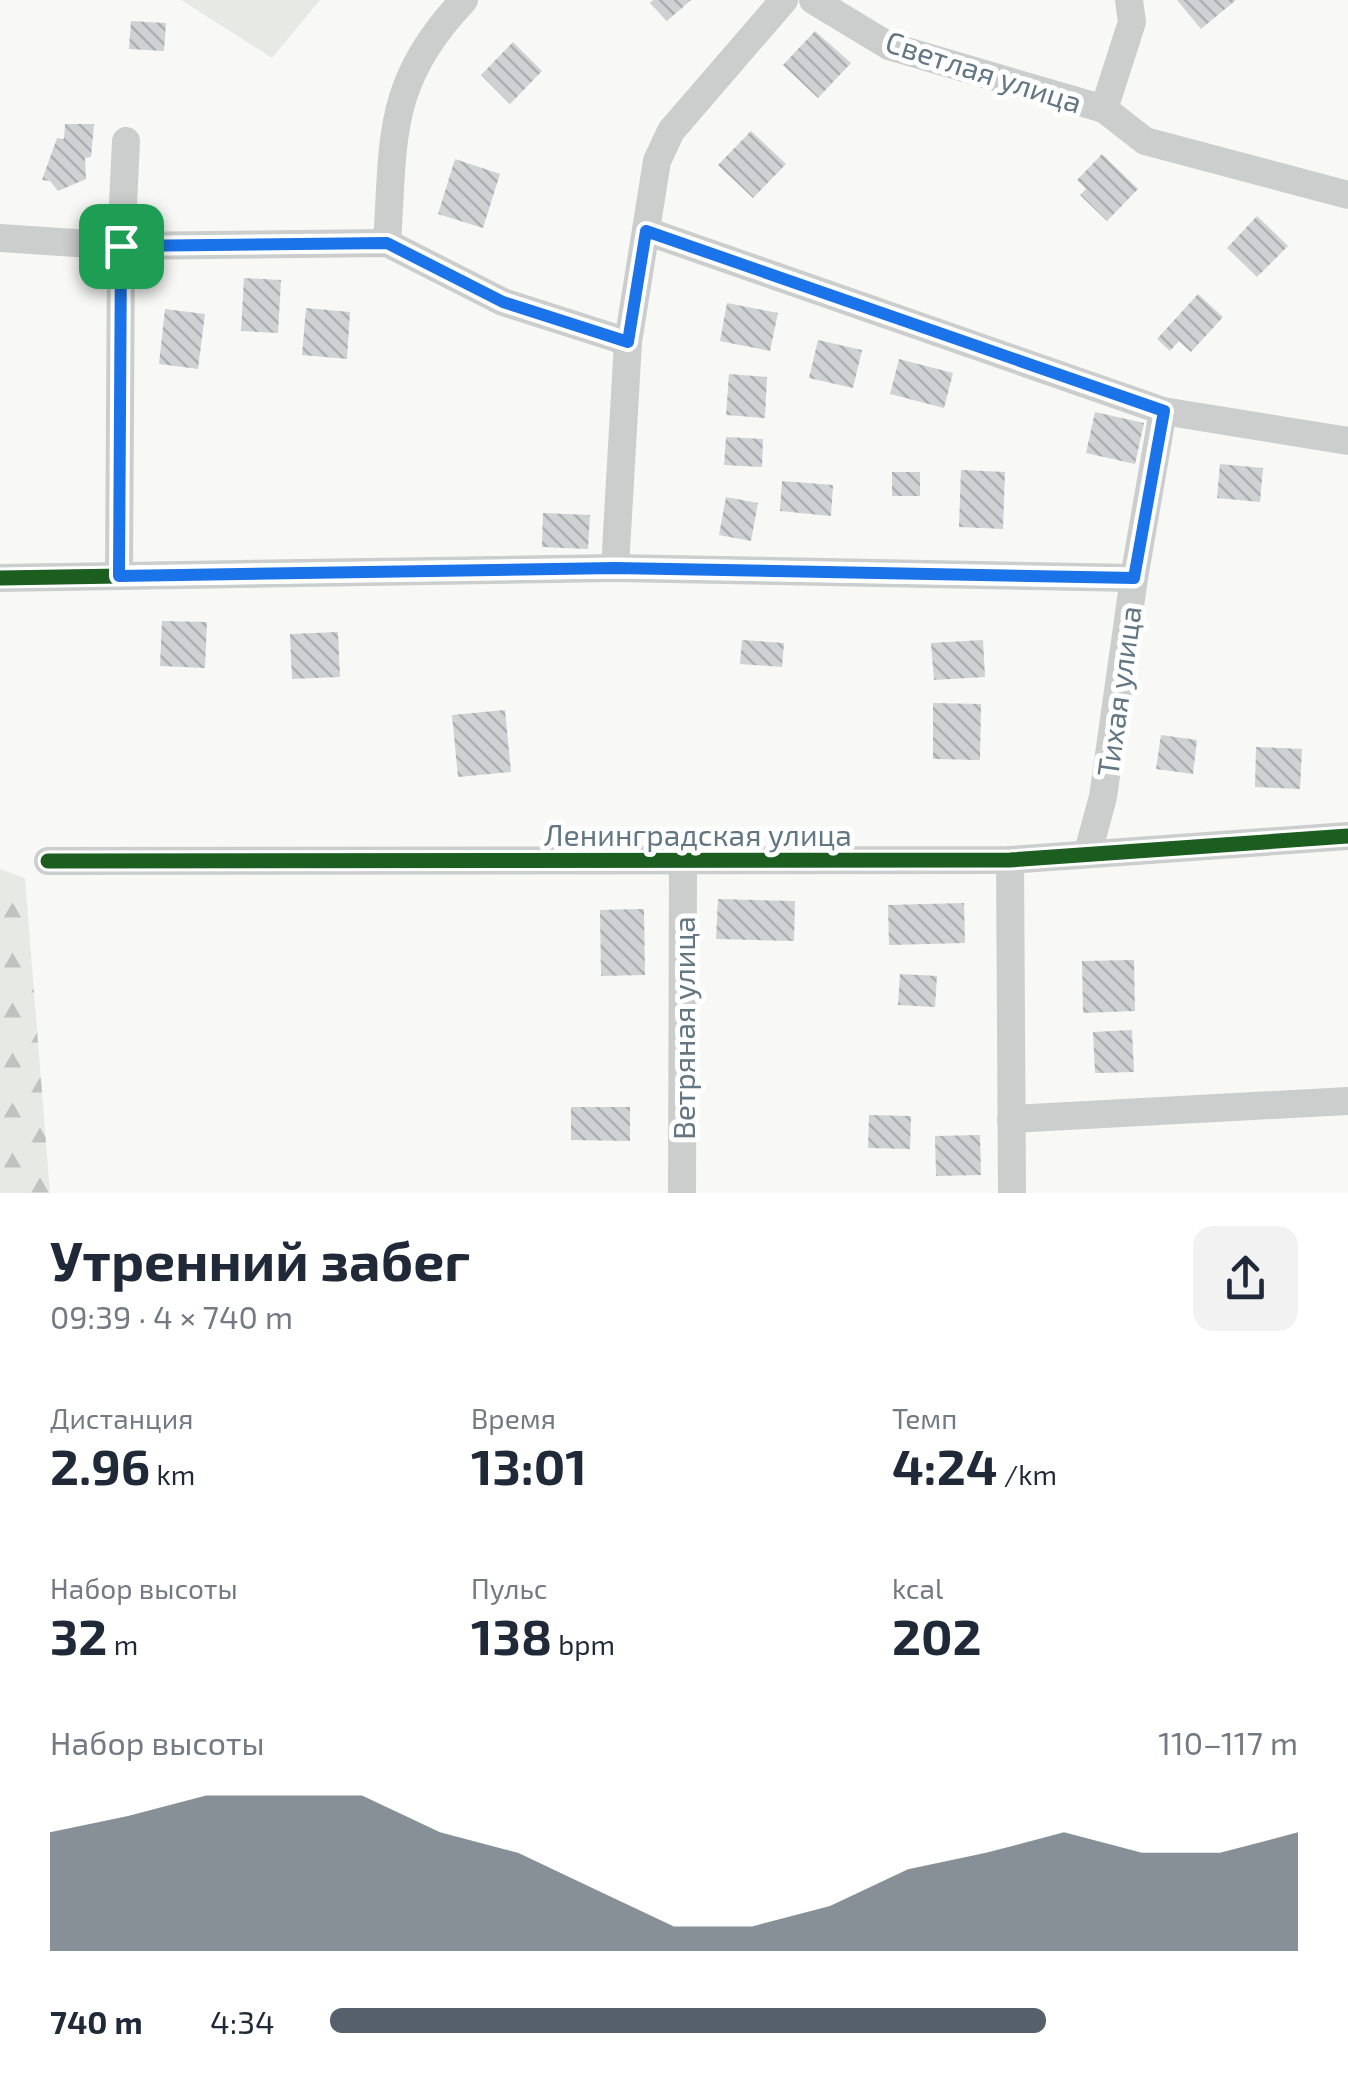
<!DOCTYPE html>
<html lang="ru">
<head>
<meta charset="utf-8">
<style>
  body { margin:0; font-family:"Exo 2",sans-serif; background:#f2f2f3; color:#1f2937; height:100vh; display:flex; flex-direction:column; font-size:38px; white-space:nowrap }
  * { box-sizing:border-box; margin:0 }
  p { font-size:32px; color:#747a83 }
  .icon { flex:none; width:55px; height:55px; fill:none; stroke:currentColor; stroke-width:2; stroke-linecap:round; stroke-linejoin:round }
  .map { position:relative; height:1193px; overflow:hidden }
  .side { display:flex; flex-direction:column; background:#fff; flex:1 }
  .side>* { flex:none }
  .pin { position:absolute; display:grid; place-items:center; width:85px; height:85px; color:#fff; margin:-42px; border-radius:20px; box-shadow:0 5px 15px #0006 }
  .round { display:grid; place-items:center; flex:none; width:105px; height:105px; border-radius:20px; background:#f2f2f3 }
  .headline { display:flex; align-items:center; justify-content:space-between; height:170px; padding:0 50px }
  h1 { font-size:55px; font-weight:700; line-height:75px }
  .metrics { display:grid; grid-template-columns:repeat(3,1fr); gap:15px; height:170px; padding:10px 50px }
  .metrics div { display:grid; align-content:center }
  .metrics b { font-size:50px; font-weight:700 }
  .metrics small { font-size:28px; font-weight:400 }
  .metrics p { font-size:28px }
  .chart { height:280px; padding:20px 50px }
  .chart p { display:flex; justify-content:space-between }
  .chart svg { width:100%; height:180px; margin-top:10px; fill:#55606c; opacity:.7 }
  ul { padding:0 50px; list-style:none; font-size:32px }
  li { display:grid; grid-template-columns:160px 120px 1fr; align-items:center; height:75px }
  li i { height:25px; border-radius:12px; background:#55606c }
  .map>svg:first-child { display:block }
</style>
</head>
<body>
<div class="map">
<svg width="1348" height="1193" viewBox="0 0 1348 1193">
  <defs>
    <pattern id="forest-firs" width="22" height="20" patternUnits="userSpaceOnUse" patternTransform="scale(2.5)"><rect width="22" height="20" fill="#e7eae4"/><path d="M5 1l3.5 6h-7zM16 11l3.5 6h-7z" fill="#bfc2be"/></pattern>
    <pattern id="building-back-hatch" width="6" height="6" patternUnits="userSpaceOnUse" patternTransform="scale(2.5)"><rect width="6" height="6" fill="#cfd1d2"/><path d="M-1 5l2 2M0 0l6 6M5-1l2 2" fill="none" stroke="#abaeb0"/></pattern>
  </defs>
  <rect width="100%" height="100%" fill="#f8f8f7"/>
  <path fill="#e7eae4" d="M 181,0 L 320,0 L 272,58 Z"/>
  <path fill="url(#forest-firs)" d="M 0,869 L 25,878 L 50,1193 L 0,1193 Z"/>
  <g fill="url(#building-back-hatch)">
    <path d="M 653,0 L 691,0 L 667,21 L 650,3 Z"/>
    <path d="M 1177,0 L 1236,0 L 1201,29 Z"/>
    <path d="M 131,21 L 166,23 L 164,51 L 129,49 Z"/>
    <path d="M 815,31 L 851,63 L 818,98 L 783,65 Z"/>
    <path d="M 513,42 L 542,71 L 510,104 L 481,75 Z"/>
    <path d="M 65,124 L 94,124 L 91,157 L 85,158 L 86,179 L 58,191 L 50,181 L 42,180 L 57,138 L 64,139 Z"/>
    <path d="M 751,131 L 786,164 L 753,198 L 718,165 Z"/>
    <path d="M 1102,154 L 1138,189 L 1107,221 L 1080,195 L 1086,189 L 1077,180 Z"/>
    <path d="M 455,159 L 500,174 L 483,228 L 438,214 Z"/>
    <path d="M 1257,216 L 1288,246 L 1257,277 L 1227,248 Z"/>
    <path d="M 244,278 L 281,280 L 278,333 L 241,331 Z"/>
    <path d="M 1198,294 L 1223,317 L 1191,352 L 1179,341 L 1170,351 L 1157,339 Z"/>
    <path d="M 727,303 L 778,313 L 770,351 L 720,341 Z"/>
    <path d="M 306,308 L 350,312 L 347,359 L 302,355 Z"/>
    <path d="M 165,309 L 205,314 L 198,369 L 159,364 Z"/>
    <path d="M 818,340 L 862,350 L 853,388 L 809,378 Z"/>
    <path d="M 899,359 L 953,373 L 944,408 L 890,394 Z"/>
    <path d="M 729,374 L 767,377 L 765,418 L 726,415 Z"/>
    <path d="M 1095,412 L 1144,423 L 1135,464 L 1086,453 Z"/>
    <path d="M 726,437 L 763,439 L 762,467 L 724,465 Z"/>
    <path d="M 1220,464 L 1263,468 L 1260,502 L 1217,498 Z"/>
    <path d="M 961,470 L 1005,472 L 1003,529 L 959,527 Z"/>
    <rect x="892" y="472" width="28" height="24"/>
    <path d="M 782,481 L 833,485 L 831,516 L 780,511 Z"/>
    <path d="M 726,497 L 758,503 L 751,541 L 719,535 Z"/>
    <path d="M 543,513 L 590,515 L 588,549 L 542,547 Z"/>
    <path d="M 162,621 L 207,622 L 205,668 L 160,666 Z"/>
    <path d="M 338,632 L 340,677 L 292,679 L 290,634 Z"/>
    <path d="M 742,640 L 784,643 L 782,667 L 740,664 Z"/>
    <path d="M 983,640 L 985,677 L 934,680 L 931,643 Z"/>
    <path d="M 933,703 L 981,704 L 980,760 L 933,759 Z"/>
    <path d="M 505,710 L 511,772 L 458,777 L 452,715 Z"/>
    <path d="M 1161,735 L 1197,740 L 1193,774 L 1156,769 Z"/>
    <path d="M 1256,747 L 1302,749 L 1300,789 L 1255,787 Z"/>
    <path d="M 718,899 L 795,901 L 794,941 L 716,939 Z"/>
    <path d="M 964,903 L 965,943 L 889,945 L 888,905 Z"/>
    <path d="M 644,909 L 645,975 L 601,976 L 600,910 Z"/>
    <path d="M 1134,960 L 1135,1011 L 1083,1013 L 1082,961 Z"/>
    <path d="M 900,974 L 937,976 L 935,1007 L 898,1005 Z"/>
    <path d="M 1132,1030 L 1134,1072 L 1095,1073 L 1093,1032 Z"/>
    <path d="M 571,1107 L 630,1107 L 630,1141 L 571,1140 Z"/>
    <path d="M 869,1115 L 911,1116 L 910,1149 L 868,1148 Z"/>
    <path d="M 980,1135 L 981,1175 L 936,1176 L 935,1136 Z"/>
  </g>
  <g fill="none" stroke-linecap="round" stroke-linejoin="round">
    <g stroke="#cccece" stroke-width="28">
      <path d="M 813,0 L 889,46 L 1104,109"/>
      <path d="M 1129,0 L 1132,22 L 1104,109 L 1145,141 L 1348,195"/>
      <path d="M 646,231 L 1163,411 L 1348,441"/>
      <path d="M 0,238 L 121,246 L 387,243 L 503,302 L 628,342"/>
      <path d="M 387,243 C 394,137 386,82 464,0"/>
      <path d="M 615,568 L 628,342 L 657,161 L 671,131 L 784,0"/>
      <path d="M 119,576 L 121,246 L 126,141"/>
      <path d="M 0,578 L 615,568 L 1134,578"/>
      <path d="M 1088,852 L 1103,797 L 1134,578 L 1163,411"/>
      <path d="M 1010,860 L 1012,1193"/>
      <path d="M 48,861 L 1010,860 L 1348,836"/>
      <path d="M 1011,1119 L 1348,1101"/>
      <path d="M 682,1193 L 683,862"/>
    </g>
    <defs>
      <g id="cycleway">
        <path d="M 0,578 L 615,568 L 1134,578"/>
        <path d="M 48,861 L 1010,860 L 1348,836"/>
      </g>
    </defs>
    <use href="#cycleway" stroke="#fff" stroke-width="21"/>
    <use href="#cycleway" stroke="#1b5e20" stroke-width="15"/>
  </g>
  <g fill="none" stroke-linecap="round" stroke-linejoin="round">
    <defs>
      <path id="route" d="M 646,231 L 1164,411 L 1134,578 L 615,568 L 119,576 L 121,246 L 387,243 L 503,302 L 628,342 Z"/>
    </defs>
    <use href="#route" stroke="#fff" stroke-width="20"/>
    <use href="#route" stroke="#1a73e8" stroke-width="12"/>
  </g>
  <g text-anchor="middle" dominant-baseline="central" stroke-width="10" stroke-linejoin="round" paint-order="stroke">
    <g font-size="30" fill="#627783" stroke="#fff">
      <text transform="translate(984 71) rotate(18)">Светлая улица</text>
      <text transform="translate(1118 691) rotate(-82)">Тихая улица</text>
      <text x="698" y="834">Ленинградская улица</text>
      <text transform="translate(683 1028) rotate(-90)">Ветряная улица</text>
    </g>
  </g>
</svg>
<div class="pin" style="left:121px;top:246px;background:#1e9e55"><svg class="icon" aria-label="arrive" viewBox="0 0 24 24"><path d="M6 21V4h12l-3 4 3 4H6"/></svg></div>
</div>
<section class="side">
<div class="headline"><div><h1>Утренний забег</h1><p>09:39 · 4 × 740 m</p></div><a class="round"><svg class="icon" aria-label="share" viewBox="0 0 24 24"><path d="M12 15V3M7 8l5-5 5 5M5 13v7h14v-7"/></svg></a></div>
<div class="metrics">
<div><p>Дистанция</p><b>2.96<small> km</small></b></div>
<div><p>Время</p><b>13:01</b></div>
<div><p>Темп</p><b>4:24<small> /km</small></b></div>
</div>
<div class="metrics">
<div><p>Набор высоты</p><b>32<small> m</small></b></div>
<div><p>Пульс</p><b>138<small> bpm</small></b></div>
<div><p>kcal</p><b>202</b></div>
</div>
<div class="chart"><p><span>Набор высоты</span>110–117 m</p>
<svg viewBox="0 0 160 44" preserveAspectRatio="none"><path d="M0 44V15L10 11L20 6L30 6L40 6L50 15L60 20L70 29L80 38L90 38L100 33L110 24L120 20L130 15L140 20L150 20L160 15V44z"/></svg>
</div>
<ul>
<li><b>740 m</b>4:34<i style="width:74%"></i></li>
</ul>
</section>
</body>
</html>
